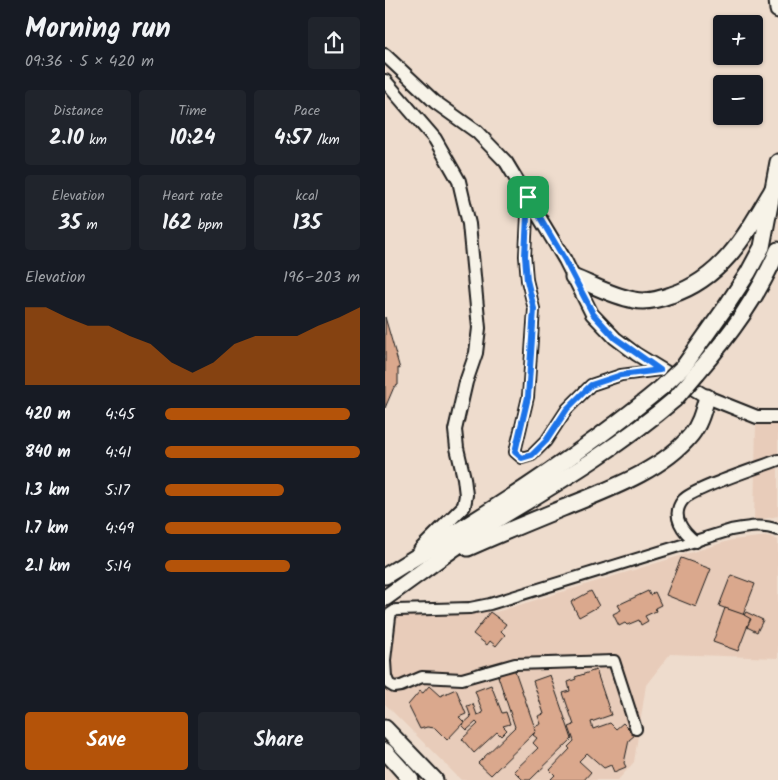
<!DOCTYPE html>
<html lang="en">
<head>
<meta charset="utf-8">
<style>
  body { margin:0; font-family:Kalam,sans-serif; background:#20242c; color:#f1f3f6; height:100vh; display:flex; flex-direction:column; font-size:19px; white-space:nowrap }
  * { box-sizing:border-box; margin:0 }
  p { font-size:16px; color:#9ea1a6 }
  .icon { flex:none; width:28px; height:28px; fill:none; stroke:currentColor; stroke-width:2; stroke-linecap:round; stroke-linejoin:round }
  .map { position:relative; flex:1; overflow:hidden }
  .sheet { display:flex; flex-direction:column; background:#171b24; width:385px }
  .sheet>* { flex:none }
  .fabs { position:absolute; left:328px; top:15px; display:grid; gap:10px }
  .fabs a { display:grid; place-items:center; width:50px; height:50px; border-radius:5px; background:#171b24; box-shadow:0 1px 4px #0004; font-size:25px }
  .pin { position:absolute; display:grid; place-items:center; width:42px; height:42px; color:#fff; margin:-21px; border-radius:10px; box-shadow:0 2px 8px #0006 }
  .round { display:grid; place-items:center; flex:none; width:52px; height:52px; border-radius:5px; background:#20242c }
  .head { display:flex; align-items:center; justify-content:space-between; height:85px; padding:0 25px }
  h1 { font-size:28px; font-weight:600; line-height:38px }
  .metrics { display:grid; grid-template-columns:repeat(3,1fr); gap:8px; height:85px; padding:5px 25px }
  .metrics div { display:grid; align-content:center; border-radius:5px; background:#20242c; text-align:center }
  .metrics b { font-size:21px; font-weight:600 }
  .metrics small { font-size:14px; font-weight:400 }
  .metrics p { font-size:14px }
  .chart { height:140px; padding:10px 25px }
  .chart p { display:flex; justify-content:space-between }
  .chart svg { width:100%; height:90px; margin-top:5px; fill:#b45309; opacity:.7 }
  .primary-button { display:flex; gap:10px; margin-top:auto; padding:10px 25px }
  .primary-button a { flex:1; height:58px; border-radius:5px; background:#b45309; color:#fff; font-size:20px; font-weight:600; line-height:58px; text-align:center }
  .primary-button a+a { background:#20242c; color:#f1f3f6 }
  ul { padding:0 25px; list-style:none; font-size:16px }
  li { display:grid; grid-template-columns:80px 60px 1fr; align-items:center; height:38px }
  li i { height:12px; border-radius:6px; background:#b45309 }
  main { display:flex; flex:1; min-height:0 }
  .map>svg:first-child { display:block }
</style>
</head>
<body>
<main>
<section class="sheet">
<div class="head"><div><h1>Morning run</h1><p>09:36 · 5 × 420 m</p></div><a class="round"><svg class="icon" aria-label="share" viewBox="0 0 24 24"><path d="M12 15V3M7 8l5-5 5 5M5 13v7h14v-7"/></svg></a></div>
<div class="metrics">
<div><p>Distance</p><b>2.10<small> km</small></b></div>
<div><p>Time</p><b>10:24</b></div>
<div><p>Pace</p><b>4:57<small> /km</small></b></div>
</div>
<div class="metrics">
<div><p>Elevation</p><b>35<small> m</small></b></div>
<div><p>Heart rate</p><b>162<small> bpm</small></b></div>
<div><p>kcal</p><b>135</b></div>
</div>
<div class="chart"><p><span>Elevation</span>196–203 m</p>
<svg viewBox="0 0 160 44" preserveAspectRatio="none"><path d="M0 44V6L10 6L20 11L30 15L40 15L50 20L60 24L70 33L80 38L90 33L100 24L110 20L120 20L130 20L140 15L150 11L160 6V44z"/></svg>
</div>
<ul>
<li><b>420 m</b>4:45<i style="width:95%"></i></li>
<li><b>840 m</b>4:41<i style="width:100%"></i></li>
<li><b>1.3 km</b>5:17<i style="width:61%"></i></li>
<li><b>1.7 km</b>4:49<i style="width:90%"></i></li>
<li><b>2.1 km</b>5:14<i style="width:64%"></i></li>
</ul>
<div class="primary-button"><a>Save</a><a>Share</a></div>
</section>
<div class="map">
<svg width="393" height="780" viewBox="0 0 393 780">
  <rect width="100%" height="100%" fill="#eedccd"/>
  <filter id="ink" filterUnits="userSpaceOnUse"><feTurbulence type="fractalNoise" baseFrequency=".02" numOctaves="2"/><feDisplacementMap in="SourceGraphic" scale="10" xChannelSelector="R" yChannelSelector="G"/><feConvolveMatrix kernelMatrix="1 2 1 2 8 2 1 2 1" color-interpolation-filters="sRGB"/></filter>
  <g filter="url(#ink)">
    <g fill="#e8ccba">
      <path d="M 371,422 L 393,424 L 393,516 L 369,521 Z"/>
      <path d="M 384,536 L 393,540 L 393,658 L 285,654 L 261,685 L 249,762 L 233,780 L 76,780 L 0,704 L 1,606 L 111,612 L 347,540 Z"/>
    </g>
    <g fill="#daa88d" stroke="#1c1c1c">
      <path d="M 0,317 L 15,369 L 13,368 L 13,385 L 9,387 L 0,408 Z"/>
      <path d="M 296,558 L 326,569 L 311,607 L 281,595 Z"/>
      <path d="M 346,575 L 370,584 L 358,615 L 334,606 Z"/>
      <path d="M 206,591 L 214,606 L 194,617 L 186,602 Z"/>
      <path d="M 263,591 L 265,595 L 270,592 L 276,605 L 270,608 L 271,611 L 260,616 L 263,621 L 256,625 L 254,620 L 242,625 L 240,623 L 234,626 L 228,614 L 236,610 L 233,605 Z"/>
      <path d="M 340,608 L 366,617 L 353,651 L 328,642 Z"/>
      <path d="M 105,612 L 121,624 L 116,631 L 120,635 L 111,646 L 105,641 L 102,645 L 88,634 Z"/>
      <path d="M 361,612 L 378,620 L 372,632 L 362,627 L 366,619 L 359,615 Z"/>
      <path d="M 129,668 L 151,731 L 106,775 L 93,763 L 130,727 L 112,673 Z"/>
      <path d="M 211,670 L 226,715 L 206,722 L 208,729 L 225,723 L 231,729 L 238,723 L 250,735 L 244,740 L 239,763 L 241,767 L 229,772 L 226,765 L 219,768 L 202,753 L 194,761 L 206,772 L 199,780 L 165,780 L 170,775 L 165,770 L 185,749 L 183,747 L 189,741 L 184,727 L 189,725 L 178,693 L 185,691 L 183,682 L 191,679 L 190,677 Z"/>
      <path d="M 165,675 L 187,739 L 145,780 L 138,780 L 129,771 L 153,748 L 148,743 L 152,738 L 148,735 L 151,731 L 149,727 L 156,724 L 153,716 L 159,714 L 148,681 Z"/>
      <path d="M 106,685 L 117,713 L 121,712 L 125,724 L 118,726 L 122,730 L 116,736 L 112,732 L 89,753 L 77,739 L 93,724 L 91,722 L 82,730 L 77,725 L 86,717 L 82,706 L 88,704 L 92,715 L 98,713 L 90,691 Z"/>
      <path d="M 44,686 L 55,696 L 71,689 L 81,714 L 74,717 L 79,722 L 62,740 L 50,728 L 42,727 L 35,729 L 23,705 L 35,691 L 38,693 Z"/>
    </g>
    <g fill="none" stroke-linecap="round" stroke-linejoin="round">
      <defs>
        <g id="minor">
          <path d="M 143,197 L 140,256 L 142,280 L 149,309 L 143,397 L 130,452 L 137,458 L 147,455 L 161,441 L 182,409 L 206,385 L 236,375 L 275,370"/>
          <path d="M 311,542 C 298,532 285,516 298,500 C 307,489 375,467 393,460"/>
          <path d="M 0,660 L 5,617 L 5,614 L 11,610 L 85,608 L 105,604 L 346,530 C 363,527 377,524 393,530"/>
          <path d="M 0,661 L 1,677 L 4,684 L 9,687 L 16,686 L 37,677 L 77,679 L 130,664 L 229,661 L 251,729"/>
        </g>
        <g id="major">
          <path d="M 0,55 L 50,102 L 92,132 L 121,162 L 180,260 L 207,314 L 230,338 L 251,354 L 322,397 L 372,417 L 393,417"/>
          <path d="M 0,81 L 50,139 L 74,181 L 84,224 L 94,328 L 91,353 L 81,382 L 70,430 L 72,448 L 79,478 L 81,495 L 79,506 L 35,550"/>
        </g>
        <g id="highway">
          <path d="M 392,0 L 393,10"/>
          <path d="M 188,277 C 208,285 227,296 249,300 C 261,303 275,299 286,295 C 339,278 363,231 389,187"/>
          <path d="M 299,366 L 340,308 L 363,273 L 377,247 L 393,162"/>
          <path d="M 312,373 C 345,335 373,297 393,250"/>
          <path d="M 83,548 C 114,534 146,521 178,508 C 219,491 277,471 306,435 C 315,424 318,411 322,397"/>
          <path d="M 0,576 C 95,518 192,458 277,387"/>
          <path d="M 0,598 C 34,574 68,548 103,525 C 167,486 233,448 290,399"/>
          <path d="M 0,728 L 50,780"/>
          <path d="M 0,751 L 26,780"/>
        </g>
      </defs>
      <use href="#minor" stroke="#1c1c1c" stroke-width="14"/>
      <use href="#major" stroke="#1c1c1c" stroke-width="16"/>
      <use href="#highway" stroke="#1c1c1c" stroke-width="19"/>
      <use href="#minor" stroke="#f7f3e8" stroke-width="10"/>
      <use href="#major" stroke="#f7f3e8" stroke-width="12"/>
      <use href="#highway" stroke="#f7f3e8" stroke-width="15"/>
      <defs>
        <g id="highway-bridge">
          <path d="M 277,387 L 299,366"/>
          <path d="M 290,399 L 312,373"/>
        </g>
      </defs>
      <use href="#highway-bridge" stroke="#1c1c1c" stroke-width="19" stroke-linecap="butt"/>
      <use href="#highway-bridge" stroke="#f7f3e8" stroke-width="15"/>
    </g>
  </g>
  <g fill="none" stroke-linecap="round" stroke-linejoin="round" filter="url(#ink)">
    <defs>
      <path id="route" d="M 143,197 L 180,260 L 208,314 L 230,338 L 275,370 L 236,375 L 206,385 L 182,409 L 161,441 L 147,455 L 137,458 L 130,452 L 143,397 L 149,309 L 142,280 L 140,256 Z"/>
    </defs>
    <use href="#route" stroke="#fff" stroke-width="10"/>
    <use href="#route" stroke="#1a73e8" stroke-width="6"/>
  </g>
</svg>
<div class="fabs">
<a>+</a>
<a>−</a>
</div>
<div class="pin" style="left:143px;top:197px;background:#1e9e55"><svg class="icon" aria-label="arrive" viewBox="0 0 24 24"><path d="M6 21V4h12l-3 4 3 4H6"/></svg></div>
</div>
</main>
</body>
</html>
